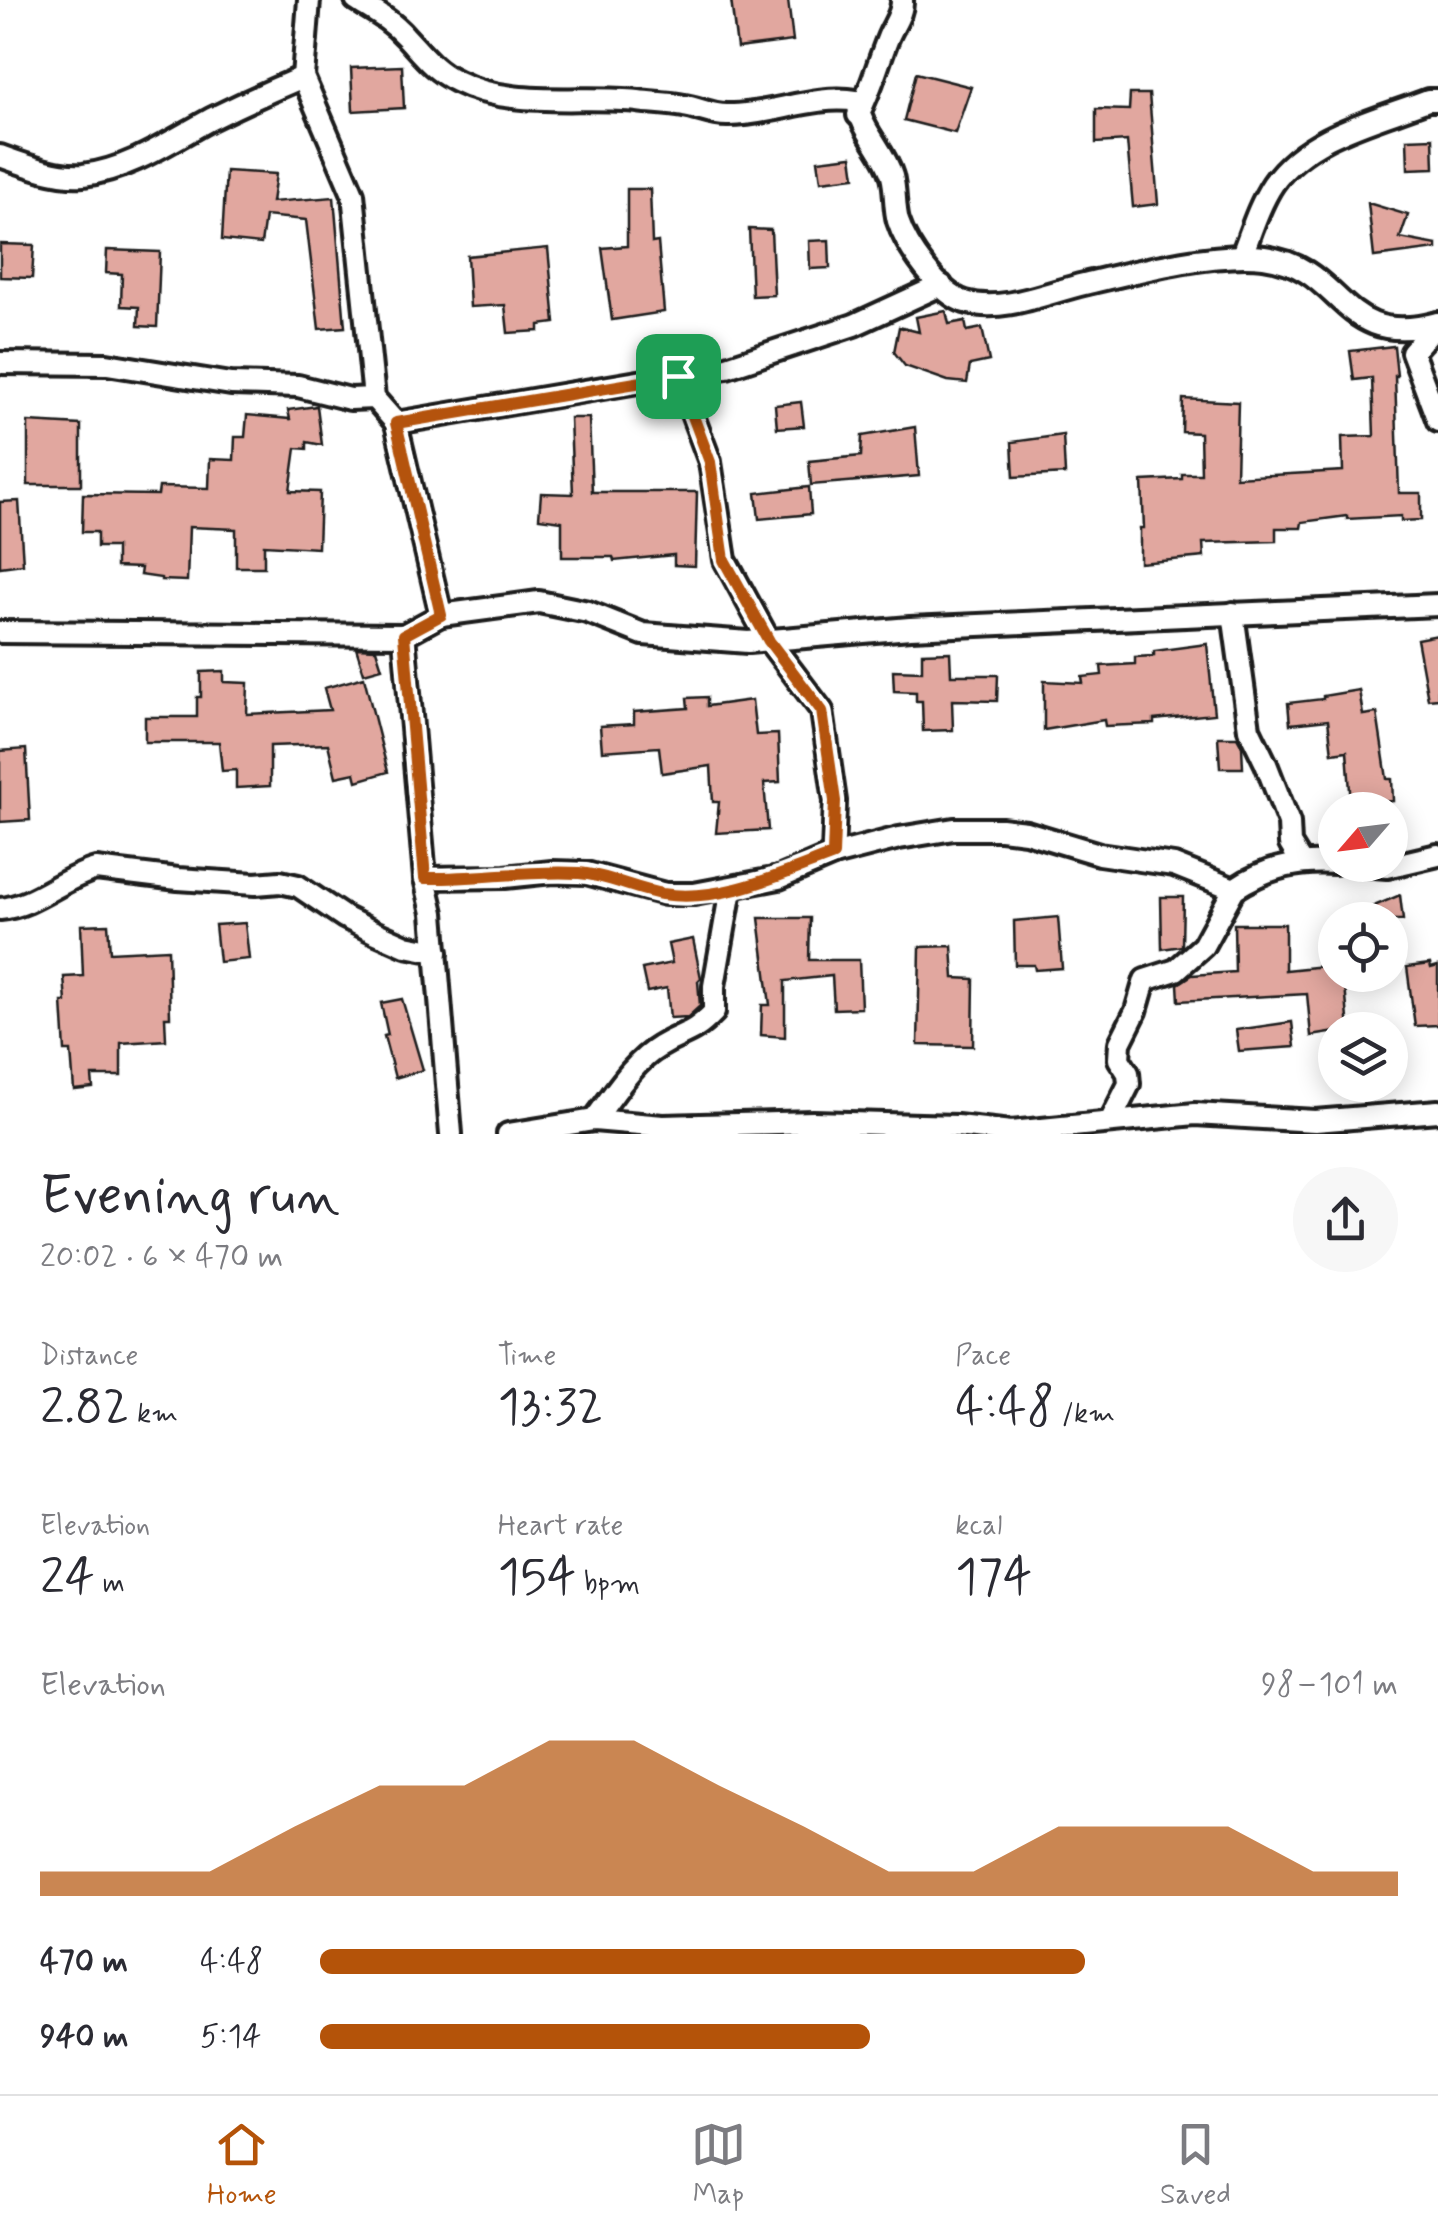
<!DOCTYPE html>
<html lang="en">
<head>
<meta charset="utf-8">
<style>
  body { margin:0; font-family:Mynerve,sans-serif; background:#f7f7f7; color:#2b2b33; height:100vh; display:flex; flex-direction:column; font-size:38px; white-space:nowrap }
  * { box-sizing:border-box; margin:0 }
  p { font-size:32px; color:#7c7c81 }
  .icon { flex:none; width:55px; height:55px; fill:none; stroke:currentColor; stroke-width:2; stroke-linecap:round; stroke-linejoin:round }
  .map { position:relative; height:1134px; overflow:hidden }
  .drawer { display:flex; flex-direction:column; background:#fff; flex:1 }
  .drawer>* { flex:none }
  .needle { width:65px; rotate:242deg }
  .buttons { position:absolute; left:1318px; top:792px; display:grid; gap:20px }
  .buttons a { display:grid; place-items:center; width:90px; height:90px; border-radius:50%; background:#fff; box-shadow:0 5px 25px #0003; font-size:50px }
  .pin { position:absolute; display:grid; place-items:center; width:85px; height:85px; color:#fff; margin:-42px; border-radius:20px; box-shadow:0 5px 15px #0006 }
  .round { display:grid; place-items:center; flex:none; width:105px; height:105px; border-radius:52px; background:#f7f7f7 }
  .summary { display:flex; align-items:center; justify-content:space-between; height:170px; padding:0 40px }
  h1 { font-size:55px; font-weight:600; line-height:75px }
  .stats { display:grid; grid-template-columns:repeat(3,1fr); gap:15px; height:170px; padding:10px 40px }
  .stats div { display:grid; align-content:center }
  .stats b { font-size:50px; font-weight:600 }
  .stats small { font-size:28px; font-weight:400 }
  .stats p { font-size:28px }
  .chart { height:280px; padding:20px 40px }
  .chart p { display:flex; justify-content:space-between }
  .chart svg { width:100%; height:180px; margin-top:10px; fill:#b45309; opacity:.7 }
  ul { padding:0 40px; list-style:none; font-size:32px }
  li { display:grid; grid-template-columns:160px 120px 1fr; align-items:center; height:75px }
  li i { height:25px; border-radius:12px; background:#b45309 }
  .menu { display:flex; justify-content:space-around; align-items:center; height:140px; border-top:2px solid #e1e1e2; background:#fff; font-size:28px; color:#7c7c81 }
  .menu a { display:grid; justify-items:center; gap:5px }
  .menu .current { color:#b45309 }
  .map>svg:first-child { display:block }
</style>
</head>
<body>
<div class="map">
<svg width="1438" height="1134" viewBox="0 0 1438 1134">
  <rect width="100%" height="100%" fill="#fff"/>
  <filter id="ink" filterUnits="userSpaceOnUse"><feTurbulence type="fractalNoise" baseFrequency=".01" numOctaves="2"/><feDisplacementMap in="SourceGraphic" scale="20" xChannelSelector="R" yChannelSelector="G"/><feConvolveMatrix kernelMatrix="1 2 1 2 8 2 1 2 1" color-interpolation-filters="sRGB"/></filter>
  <g filter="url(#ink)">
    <g fill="#e1a79f" stroke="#1c1c1c" stroke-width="2.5">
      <path d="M 731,0 L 788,0 L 793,41 L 737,48 Z"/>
      <path d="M 402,66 L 404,108 L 353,111 L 351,68 Z"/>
      <path d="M 916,73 L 971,87 L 955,133 L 904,120 Z"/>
      <path d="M 1130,94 L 1149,94 L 1158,204 L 1133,207 L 1127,141 L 1096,143 L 1096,109 L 1129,110 Z"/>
      <path d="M 1433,138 L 1434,168 L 1408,169 L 1407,139 Z"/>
      <path d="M 852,156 L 855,177 L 821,181 L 818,160 Z"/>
      <path d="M 226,171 L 276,174 L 272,202 L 334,197 L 345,327 L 319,329 L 306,220 L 265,216 L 261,244 L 222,240 Z"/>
      <path d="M 627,189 L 650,189 L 652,243 L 658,242 L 664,312 L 612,320 L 602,248 L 627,246 Z"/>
      <path d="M 1368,203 L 1408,215 L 1400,238 L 1437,245 L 1437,249 L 1374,257 Z"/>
      <path d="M 749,229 L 771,230 L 774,295 L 752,296 Z"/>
      <path d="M 829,240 L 830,268 L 810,269 L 809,241 Z"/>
      <path d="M 0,244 L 34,245 L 32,278 L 0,277 Z"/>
      <path d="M 548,248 L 555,323 L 539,325 L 539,331 L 508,333 L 505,305 L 470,307 L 467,256 Z"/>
      <path d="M 107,250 L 160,252 L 157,327 L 138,326 L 139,307 L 121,306 L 122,274 L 106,273 Z"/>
      <path d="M 946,311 L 949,324 L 965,321 L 967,331 L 982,328 L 989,361 L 970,365 L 967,383 L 948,381 L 905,366 L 894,352 L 899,327 L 919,332 L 916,317 Z"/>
      <path d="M 1394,346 L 1397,376 L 1395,376 L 1399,493 L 1421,493 L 1421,520 L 1401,521 L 1401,516 L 1347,519 L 1347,516 L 1302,522 L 1301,528 L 1276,528 L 1276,541 L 1203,543 L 1204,557 L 1140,563 L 1140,528 L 1144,528 L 1142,481 L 1182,479 L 1182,474 L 1201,474 L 1200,433 L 1182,432 L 1183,399 L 1238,402 L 1236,477 L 1343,471 L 1342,437 L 1374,436 L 1372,378 L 1354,380 L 1350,351 Z"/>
      <path d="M 801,402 L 804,426 L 777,428 L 775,405 Z"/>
      <path d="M 317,406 L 322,445 L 307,442 L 307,449 L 296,448 L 290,491 L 320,492 L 318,548 L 264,545 L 264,567 L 236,567 L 236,529 L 189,527 L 187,581 L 161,580 L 161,578 L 140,575 L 141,568 L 116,567 L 116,547 L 97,547 L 97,532 L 82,532 L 83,494 L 158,495 L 159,487 L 209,488 L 210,459 L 234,460 L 235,437 L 245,437 L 247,415 L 290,419 L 288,410 Z"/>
      <path d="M 570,418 L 589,418 L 592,492 L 697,492 L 695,566 L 674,565 L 674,555 L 614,561 L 613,557 L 562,557 L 562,521 L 539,518 L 541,493 L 573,494 Z"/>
      <path d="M 28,422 L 81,425 L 81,485 L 28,485 Z"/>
      <path d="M 915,427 L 919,476 L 811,485 L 809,461 L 861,456 L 862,436 Z"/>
      <path d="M 1063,435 L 1065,474 L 1014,477 L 1012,442 Z"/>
      <path d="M 809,487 L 811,514 L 759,519 L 756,493 Z"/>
      <path d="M 19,501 L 23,564 L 0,567 L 0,502 Z"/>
      <path d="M 1438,635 L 1438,698 L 1428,699 L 1417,639 Z"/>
      <path d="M 1207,644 L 1214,714 L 1154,720 L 1154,724 L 1105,726 L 1104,720 L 1044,730 L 1044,681 L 1083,683 L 1082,677 L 1102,675 L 1101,666 L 1135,664 L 1135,657 L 1154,656 L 1154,651 Z"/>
      <path d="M 356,648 L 376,649 L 382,668 L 364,673 Z"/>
      <path d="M 950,652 L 951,675 L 998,675 L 997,701 L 952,700 L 953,730 L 923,731 L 922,701 L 916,701 L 916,692 L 894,691 L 893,670 L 922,671 L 922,653 Z"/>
      <path d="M 224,671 L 224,682 L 248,683 L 247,714 L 330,710 L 324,688 L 364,677 L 388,772 L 357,781 L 355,773 L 336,777 L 328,744 L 270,746 L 270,786 L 236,788 L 236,770 L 222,771 L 219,742 L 145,742 L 145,717 L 197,717 L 197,697 L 201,697 L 201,672 Z"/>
      <path d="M 1359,690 L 1363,715 L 1377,713 L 1387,779 L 1392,779 L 1393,801 L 1351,804 L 1347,751 L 1332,753 L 1328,720 L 1290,724 L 1288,703 L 1323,699 L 1323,696 Z"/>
      <path d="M 707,697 L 707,706 L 752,700 L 756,735 L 778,734 L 780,782 L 764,783 L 768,830 L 716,833 L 719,802 L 713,802 L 711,766 L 662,773 L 659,747 L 602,751 L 600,726 L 634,724 L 634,712 L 688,708 L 687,698 Z"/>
      <path d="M 1218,737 L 1237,737 L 1242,746 L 1243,768 L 1220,768 Z"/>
      <path d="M 26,749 L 30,820 L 0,822 L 0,751 Z"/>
      <path d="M 1400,895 L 1403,920 L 1341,920 Z"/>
      <path d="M 1161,897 L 1183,897 L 1182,946 L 1162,949 Z"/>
      <path d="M 1058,917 L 1062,968 L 1035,970 L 1034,965 L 1015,965 L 1014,921 Z"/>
      <path d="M 759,918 L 810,918 L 809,960 L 859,960 L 861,1008 L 834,1009 L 832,976 L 785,981 L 785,1037 L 761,1035 L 762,1005 L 770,1005 Z"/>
      <path d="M 245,923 L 249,959 L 219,962 L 215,925 Z"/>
      <path d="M 108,924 L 110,952 L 168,949 L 170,1017 L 165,1017 L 166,1040 L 121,1043 L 121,1076 L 92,1076 L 93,1088 L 74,1090 L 71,1051 L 65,1051 L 62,1002 L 66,1002 L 64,977 L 83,976 L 81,925 Z"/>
      <path d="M 1234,924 L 1285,924 L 1285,970 L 1335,965 L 1335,975 L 1344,975 L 1349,1030 L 1311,1036 L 1307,994 L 1179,1001 L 1178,984 L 1192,975 L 1235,972 Z"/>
      <path d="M 693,939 L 701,978 L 698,981 L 700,1006 L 688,1017 L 670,1018 L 667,988 L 647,992 L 642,969 L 672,963 L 668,944 Z"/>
      <path d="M 952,946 L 954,978 L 974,979 L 973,1046 L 918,1045 L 920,947 Z"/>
      <path d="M 1430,964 L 1431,968 L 1438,966 L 1438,1025 L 1415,1026 L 1407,967 Z"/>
      <path d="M 402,999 L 423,1070 L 395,1078 L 384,1036 L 388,1035 L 381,1003 Z"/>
      <path d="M 1292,1022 L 1295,1047 L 1239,1051 L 1236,1030 Z"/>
    </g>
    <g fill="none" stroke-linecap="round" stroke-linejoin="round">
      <defs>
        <g id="minor">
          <path d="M 309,0 L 303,77 L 353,194 L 374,398 L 396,423 L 441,615 L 404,635 L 425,878 L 433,913 L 451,1134"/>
          <path d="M 356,0 C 373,11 391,20 405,36 C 422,54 433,70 456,81 C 511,109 579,95 638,101 C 653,103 669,103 684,106 C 699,108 713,116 729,115 C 773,115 814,94 857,101 C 860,130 884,149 892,176 C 896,191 894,207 898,221 C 906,246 939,294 965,302 C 1003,313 1046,293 1084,284 C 1134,272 1214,251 1264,257 C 1347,268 1337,350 1438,323"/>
          <path d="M 858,115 C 872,88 877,65 888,38 C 893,25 903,14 902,0"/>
          <path d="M 0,156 C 25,165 56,177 83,175 C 129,170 172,140 211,119 C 241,104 272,90 303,77"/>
          <path d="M 1242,255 C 1251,232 1259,205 1273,184 C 1307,135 1376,120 1428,100 L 1438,100"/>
          <path d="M 1438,323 L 1412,352 L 1438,421"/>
          <path d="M 0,363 L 107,364 L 231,384 L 298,386 L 350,399 L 374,398"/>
          <path d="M 678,376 L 710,462 L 725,560 L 769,641 L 822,711 L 835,801 L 833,855"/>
          <path d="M 396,423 L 727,367 L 854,325 L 941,285"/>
          <path d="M 1233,613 L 1249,729 L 1266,764 L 1289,823 L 1290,844 L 1301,862"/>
          <path d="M 441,615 L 539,602 L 588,612 L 643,634 L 748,642 L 910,628 L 1438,605"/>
          <path d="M 0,632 L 404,635"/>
          <path d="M 1361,865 L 1387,867 L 1438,855"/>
          <path d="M 425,878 L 505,877 L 552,872 L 586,873 L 665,894 L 694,894 L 779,878 L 833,855 L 899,838 L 954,829 L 1001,829 L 1026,832 L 1099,854 L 1174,865 L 1234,889 C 1265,868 1299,860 1335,863"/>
          <path d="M 0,909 C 35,906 62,878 96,869 L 178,879 L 255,884 L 280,882 L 298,886 L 344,917 L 372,931 L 406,946 L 437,952"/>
          <path d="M 594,1120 C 613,1096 632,1063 659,1047 C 684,1031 690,1037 714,1012 L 714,986 L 731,889"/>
          <path d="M 1111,1120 L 1129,1084 L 1128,1073 L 1119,1059 L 1120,1043 L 1136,1011 L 1145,980 L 1176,970 L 1203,946 L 1234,889"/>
          <path d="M 508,1134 L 594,1120 L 663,1126 L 813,1122 L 957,1126 L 1011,1132 L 1195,1114 L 1315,1121 L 1438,1111"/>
        </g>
      </defs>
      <use href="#minor" stroke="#1c1c1c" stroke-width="28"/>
      <use href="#minor" stroke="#fff" stroke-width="20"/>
    </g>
  </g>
  <g fill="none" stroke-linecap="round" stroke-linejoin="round" filter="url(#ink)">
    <defs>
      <path id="route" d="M 678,376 L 710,462 L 724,560 L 769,641 L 822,711 L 835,801 L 833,855 C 779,875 722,903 662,894 C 634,889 607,875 579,873 C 528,870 477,879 425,878 L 404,635 L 441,615 L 396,423 Z"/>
    </defs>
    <use href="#route" stroke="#fff" stroke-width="20"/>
    <use href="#route" stroke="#b45309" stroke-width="12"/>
  </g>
</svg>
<div class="buttons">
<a><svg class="needle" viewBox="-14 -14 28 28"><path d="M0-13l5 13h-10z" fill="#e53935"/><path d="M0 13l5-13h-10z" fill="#7c7c81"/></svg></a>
<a><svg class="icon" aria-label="locate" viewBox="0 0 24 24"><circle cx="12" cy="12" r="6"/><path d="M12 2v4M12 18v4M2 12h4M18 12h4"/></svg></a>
<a><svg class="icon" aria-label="layers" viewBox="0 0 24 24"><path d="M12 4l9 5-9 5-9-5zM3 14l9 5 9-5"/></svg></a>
</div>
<div class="pin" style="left:678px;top:376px;background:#1e9e55"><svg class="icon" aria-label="arrive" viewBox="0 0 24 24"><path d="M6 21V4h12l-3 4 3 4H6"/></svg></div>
</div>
<section class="drawer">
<div class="summary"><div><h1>Evening run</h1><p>20:02 · 6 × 470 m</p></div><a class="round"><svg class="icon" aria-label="share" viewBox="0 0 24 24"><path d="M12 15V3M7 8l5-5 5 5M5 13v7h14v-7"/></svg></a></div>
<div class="stats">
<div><p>Distance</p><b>2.82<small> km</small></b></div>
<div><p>Time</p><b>13:32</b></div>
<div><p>Pace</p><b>4:48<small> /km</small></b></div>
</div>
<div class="stats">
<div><p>Elevation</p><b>24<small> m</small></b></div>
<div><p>Heart rate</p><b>154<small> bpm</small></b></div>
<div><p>kcal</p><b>174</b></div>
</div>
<div class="chart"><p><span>Elevation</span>98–101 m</p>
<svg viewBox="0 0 160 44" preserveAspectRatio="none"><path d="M0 44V38L10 38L20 38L30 27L40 17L50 17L60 6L70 6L80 17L90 27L100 38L110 38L120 27L130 27L140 27L150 38L160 38V44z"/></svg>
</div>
<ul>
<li><b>470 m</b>4:48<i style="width:71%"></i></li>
<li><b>940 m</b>5:14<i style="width:51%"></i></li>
</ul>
</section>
<nav class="menu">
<a class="current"><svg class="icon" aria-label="home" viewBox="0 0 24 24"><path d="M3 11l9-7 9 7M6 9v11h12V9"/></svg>Home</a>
<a><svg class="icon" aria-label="map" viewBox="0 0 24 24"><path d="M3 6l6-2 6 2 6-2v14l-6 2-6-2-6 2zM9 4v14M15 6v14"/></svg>Map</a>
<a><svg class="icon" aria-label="saved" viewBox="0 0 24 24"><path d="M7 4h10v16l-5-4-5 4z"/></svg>Saved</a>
</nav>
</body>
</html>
